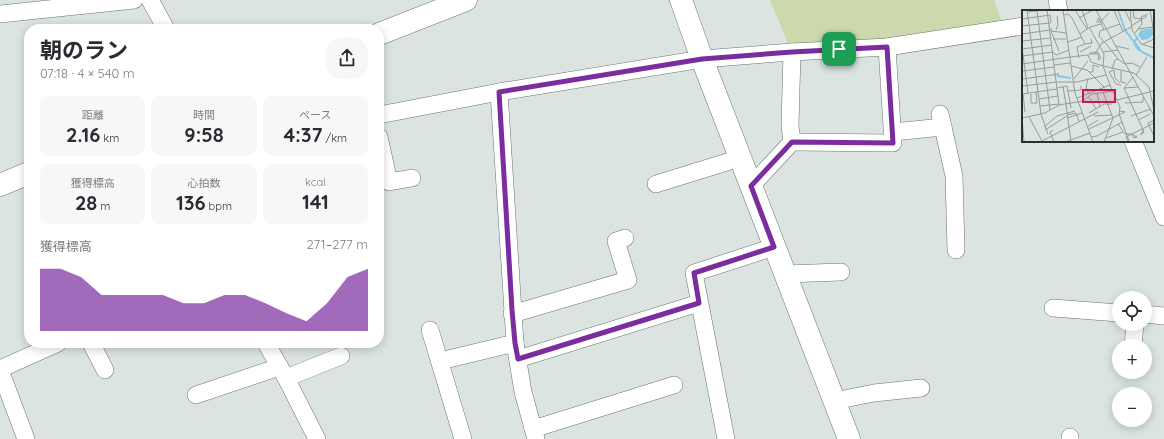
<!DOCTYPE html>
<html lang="ja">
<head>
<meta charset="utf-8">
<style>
  body { margin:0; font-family:Quicksand,"Noto Sans JP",sans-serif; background:#f7f7f7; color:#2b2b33; height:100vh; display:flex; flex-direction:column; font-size:15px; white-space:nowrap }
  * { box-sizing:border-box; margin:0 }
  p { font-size:13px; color:#7c7c81 }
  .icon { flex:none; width:22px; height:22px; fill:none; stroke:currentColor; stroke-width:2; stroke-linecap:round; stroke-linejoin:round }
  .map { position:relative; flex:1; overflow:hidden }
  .drawer { position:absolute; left:24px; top:24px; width:360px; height:324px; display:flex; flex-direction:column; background:#fff; border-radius:16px; box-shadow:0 2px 10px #0003 }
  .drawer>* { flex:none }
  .fabs { position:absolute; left:1112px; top:291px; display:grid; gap:8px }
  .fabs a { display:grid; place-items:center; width:40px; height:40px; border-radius:50%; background:#fff; box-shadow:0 2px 10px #0003; font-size:20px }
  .pin { position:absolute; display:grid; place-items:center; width:34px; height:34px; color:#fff; margin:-17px; border-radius:8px; box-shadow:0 2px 6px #0006 }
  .round { display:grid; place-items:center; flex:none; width:42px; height:42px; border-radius:16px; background:#f7f7f7 }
  .summary { display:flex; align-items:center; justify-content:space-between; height:68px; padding:0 16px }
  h1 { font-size:22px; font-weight:700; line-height:30px }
  .metrics { display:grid; grid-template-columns:repeat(3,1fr); gap:6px; height:68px; padding:4px 16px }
  .metrics div { display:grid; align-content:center; border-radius:10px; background:#f7f7f7; text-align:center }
  .metrics b { font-size:20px; font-weight:700 }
  .metrics small { font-size:11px; font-weight:400 }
  .metrics p { font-size:11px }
  .chart { height:112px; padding:8px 16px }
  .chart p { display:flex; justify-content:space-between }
  .chart svg { width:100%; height:72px; margin-top:4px; fill:#7b2c9e; opacity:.7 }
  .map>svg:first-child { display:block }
</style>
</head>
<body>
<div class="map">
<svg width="1164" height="439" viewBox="0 0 1164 439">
  <rect width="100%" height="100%" fill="#dbe4e1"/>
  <path fill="#cbd9ac" d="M 770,0 L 994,0 L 1002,23 L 888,41 L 789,46 Z"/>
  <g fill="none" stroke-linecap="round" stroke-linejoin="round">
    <defs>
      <g id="street">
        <path d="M 150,0 L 166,29"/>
        <path d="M 1057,0 L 1059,11"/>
        <path d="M 0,14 L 134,0"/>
        <path d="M 499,92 L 515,343 L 523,392 L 536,439"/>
        <path d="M 379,115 L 499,92 L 702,59 L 792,52 L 887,47 L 1023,26"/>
        <path d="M 943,127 L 954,176 L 956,250"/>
        <path d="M 893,132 L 943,127 L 940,114"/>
        <path d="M 379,137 L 389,182 L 412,178"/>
        <path d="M 1133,141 L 1164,217"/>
        <path d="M 792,142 L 893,143 L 887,47"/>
        <path d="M 656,184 L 740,158"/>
        <path d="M 751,186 L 792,142 L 790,126 L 792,52"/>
        <path d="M 785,274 L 841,272"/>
        <path d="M 1053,308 L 1119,313"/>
        <path d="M 512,314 L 628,280 L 616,241 L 625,238"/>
        <path d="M 1145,314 L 1164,316"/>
        <path d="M 430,330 L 463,439"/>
        <path d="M 91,343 L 105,370"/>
        <path d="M 266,343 L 286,378 L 317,439"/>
        <path d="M 1133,346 L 1135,324"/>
        <path d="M 518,359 L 699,303"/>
        <path d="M 440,361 L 515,343"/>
        <path d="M 0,369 L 58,343"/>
        <path d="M 0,370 L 26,439"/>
        <path d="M 286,378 L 341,356"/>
        <path d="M 196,395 L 279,367"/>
        <path d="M 834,401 L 874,393 L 921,388"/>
        <path d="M 533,429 L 674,385"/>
        <path d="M 1070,437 L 1070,439"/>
        <path d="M 726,439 L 694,273 L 774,247"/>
      </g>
      <g id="secondary">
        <path d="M 681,0 L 702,59 L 849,439"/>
        <path d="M 379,34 L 466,0"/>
        <path d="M 0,185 L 29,173"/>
      </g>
    </defs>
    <use href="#street" stroke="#6b7471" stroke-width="18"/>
    <use href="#secondary" stroke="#6b7471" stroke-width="23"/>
    <use href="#street" stroke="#fff" stroke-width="17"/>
    <use href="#secondary" stroke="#fff" stroke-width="22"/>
  </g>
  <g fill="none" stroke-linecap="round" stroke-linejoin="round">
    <defs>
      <path id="route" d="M 887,47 L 893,143 L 792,142 L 751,186 L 774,247 L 694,273 L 699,303 L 518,359 L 515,343 L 512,310 L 499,92 L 702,59 L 792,52 Z"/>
    </defs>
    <use href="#route" stroke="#fff" stroke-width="8"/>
    <use href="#route" stroke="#7b2c9e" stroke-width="5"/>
  </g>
  <g transform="translate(1022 10)">
    <rect width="132" height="132" fill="#dbe4e1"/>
    <path d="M 132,18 L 132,23 L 127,29 L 120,30 L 116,25 L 119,20 Z" fill="#87c8e9"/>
    <path fill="none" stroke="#87c8e9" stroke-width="2" d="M 96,0 L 103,20 L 120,42 L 132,48M 115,28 L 112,33 L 117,41M 35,66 L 49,68"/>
    <path fill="none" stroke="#959c9a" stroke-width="1" d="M 5,0 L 19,104M 25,0 L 37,95M 41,0 L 53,83 L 71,132M 53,0 L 65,19M 60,0 L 66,18M 74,0 L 132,106M 92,0 L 101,22M 103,0 L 108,11M 108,0 L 110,20 L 119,34 L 132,38M 111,0 L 112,8 L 120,9M 128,0 L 132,23M 15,1 L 28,100M 6,2 L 21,0M 42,5 L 46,4 L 50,8 L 63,34 L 70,33 L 69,29M 57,8 L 71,0M 77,8 L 75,10 L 78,10 L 82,20M 0,9 L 28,5 L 29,12 L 27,14M 74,12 L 78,12 L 87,3M 0,16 L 27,13M 109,16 L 125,6M 67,17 L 82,44 L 81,56 L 112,63 L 127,77 L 132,100M 29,18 L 29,21 L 45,23M 116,19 L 131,17M 34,20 L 36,15 L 35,6M 29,21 L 37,41M 113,23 L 120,14 L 119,7 L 126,4M 0,24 L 28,20M 58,24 L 68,17 L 79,14M 31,29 L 44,29M 0,31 L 29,28M 82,31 L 96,49 L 103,54 L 110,53 L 118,57M 46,32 L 60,27M 82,32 L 77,26 L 78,21 L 98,14M 121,34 L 132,29M 94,36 L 107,39M 0,37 L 6,83M 0,39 L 30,35M 31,42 L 34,45 L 47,40M 58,42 L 69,36M 76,42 L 77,44 L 67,44 L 69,43 ZM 81,42 L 96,40M 73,43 L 80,33 L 109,17M 77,44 L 77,45 L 79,48 L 76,50 L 77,45M 0,46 L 31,42M 48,47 L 66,45 L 69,52 L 81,56 L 88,75M 57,48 L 55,37 L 63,34M 0,54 L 48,47M 32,55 L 48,53M 49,56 L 65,60 L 82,77M 90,59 L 93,50 L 96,49M 92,60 L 87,62 L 94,74 L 99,75M 92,60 L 93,68 L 98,73M 0,61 L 32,57M 99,61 L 99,72 L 104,73M 67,62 L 71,62 L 71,55 L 77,57M 114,65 L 125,47M 111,67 L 102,78 L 122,122 L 119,125 L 121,120M 66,68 L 64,78 L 67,84M 0,69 L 37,64M 52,69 L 66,51M 35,72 L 55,72 L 84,65M 0,76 L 35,72M 41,77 L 44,94M 35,78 L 45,76 L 49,98M 102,78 L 116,77M 46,81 L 59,80 L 59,76M 81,82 L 91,108 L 82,132M 75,83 L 78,97M 0,84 L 35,79M 1,84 L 3,102M 9,84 L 9,93 L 15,93 L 14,82M 67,87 L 74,99M 55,88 L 88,75 L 98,97 L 97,104 L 107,131M 17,89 L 36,86M 95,90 L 132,81M 103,93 L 121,92 L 121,87M 44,94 L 49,132M 18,96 L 37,94M 67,103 L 82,94 L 90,94M 19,104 L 26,124M 45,105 L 54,103 L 57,111M 72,106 L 90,105M 109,106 L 129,99M 7,107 L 20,131M 0,108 L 23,103 L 37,95 L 61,91 L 70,84 L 91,81M 0,108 L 2,132M 45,108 L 60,103M 116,110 L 128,104M 96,114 L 103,124 L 110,124M 22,117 L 35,106 L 53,101M 65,117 L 76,110M 67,119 L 103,102 L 98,101M 23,120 L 45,106M 31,120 L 28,122 L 32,132M 110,124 L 112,128 L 115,127 L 111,125M 132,126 L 126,113 L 132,110M 69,127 L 75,126 L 100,112M 84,128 L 101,122M 106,131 L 104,127 L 132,113M 18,132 L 76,102M 43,132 L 68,123"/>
    <path fill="#c2185b" fill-opacity="0.15" stroke="#c2185b" stroke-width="2" d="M 61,80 L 93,80 L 93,92 L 61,92 Z"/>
    <rect width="132" height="132" fill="none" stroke="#2d302f" stroke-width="2"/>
  </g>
</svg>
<div class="fabs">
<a><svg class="icon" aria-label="locate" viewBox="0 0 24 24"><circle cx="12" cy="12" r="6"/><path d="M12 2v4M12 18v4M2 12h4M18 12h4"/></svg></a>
<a>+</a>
<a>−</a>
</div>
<div class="pin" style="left:839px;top:49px;background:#1e9e55"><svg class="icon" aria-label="arrive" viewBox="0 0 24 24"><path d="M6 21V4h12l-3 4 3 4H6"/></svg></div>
<section class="drawer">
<div class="summary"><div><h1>朝のラン</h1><p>07:18 · 4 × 540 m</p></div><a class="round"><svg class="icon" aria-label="share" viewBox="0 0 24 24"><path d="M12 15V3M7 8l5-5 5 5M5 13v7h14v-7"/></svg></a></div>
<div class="metrics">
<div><p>距離</p><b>2.16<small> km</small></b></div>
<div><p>時間</p><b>9:58</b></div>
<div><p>ペース</p><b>4:37<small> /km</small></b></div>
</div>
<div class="metrics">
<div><p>獲得標高</p><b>28<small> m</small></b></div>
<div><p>心拍数</p><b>136<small> bpm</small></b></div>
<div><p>kcal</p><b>141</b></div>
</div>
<div class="chart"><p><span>獲得標高</span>271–277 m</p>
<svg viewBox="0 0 160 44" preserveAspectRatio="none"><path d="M0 44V6L10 6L20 11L30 22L40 22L50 22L60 22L70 27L80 27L90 22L100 22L110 27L120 33L130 38L140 27L150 11L160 6V44z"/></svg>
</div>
</section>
</div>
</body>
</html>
